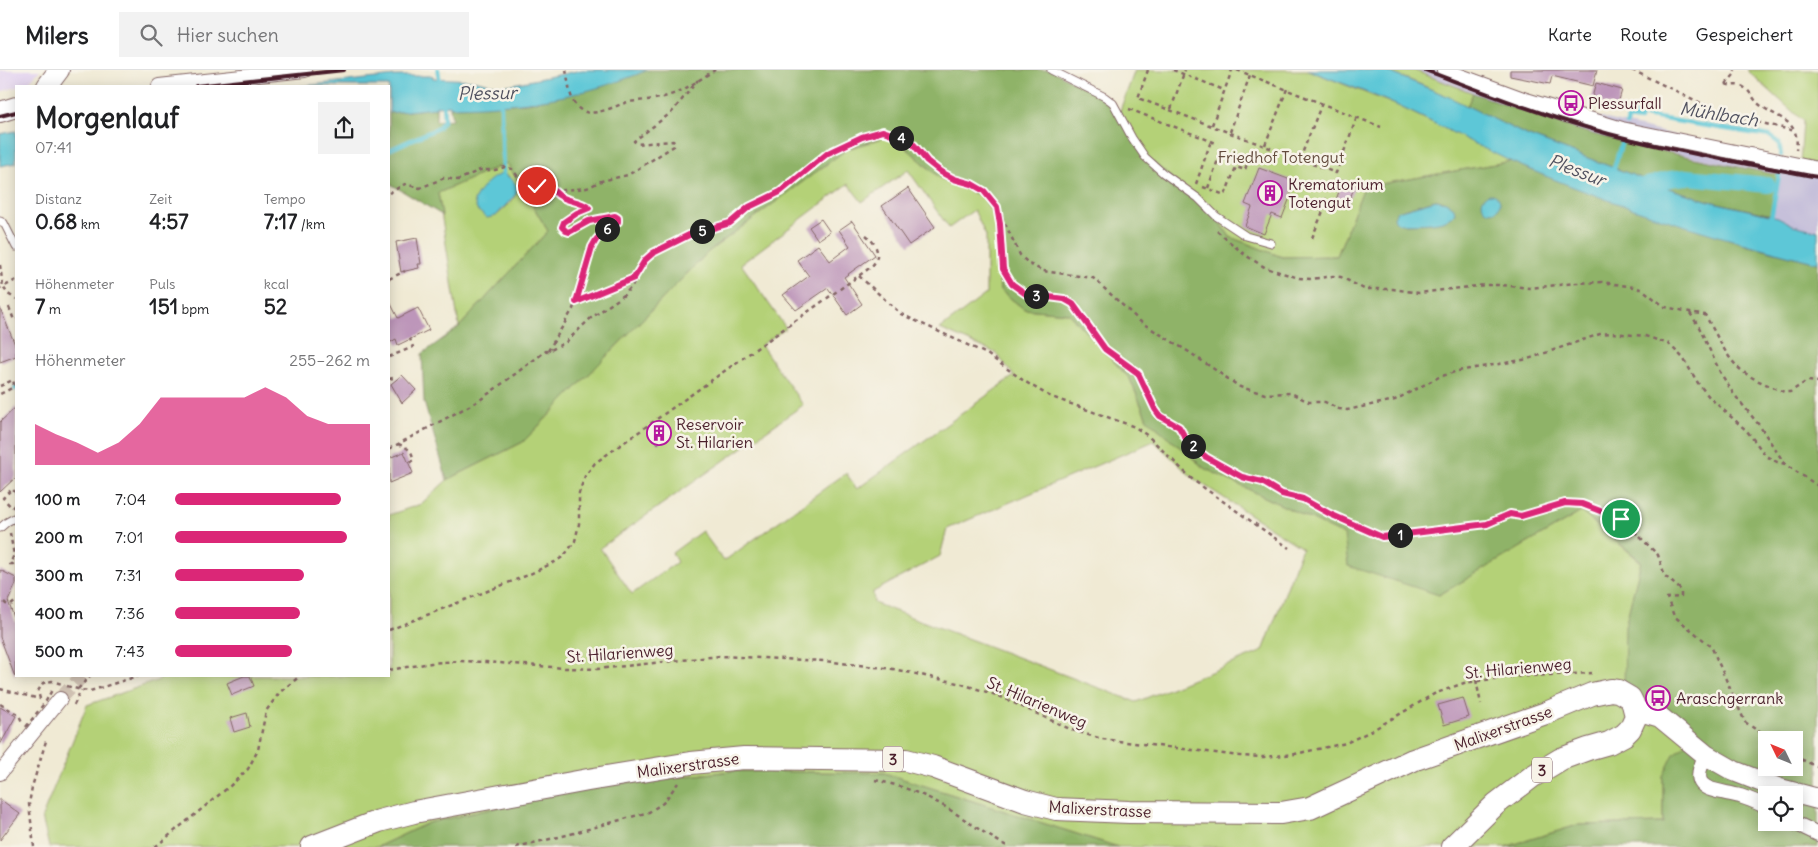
<!DOCTYPE html>
<html lang="de">
<head>
<meta charset="utf-8">
<style>
  body { margin:0; font-family:Delius,sans-serif; background:#f2f2f2; color:#202124; height:100vh; display:flex; flex-direction:column; font-size:19px; white-space:nowrap }
  * { box-sizing:border-box; margin:0 }
  p { font-size:16px; color:#757577 }
  .icon { flex:none; width:28px; height:28px; fill:none; stroke:currentColor; stroke-width:2; stroke-linecap:round; stroke-linejoin:round }
  .map { position:relative; flex:1; overflow:hidden }
  .side { position:absolute; left:15px; top:15px; width:375px; height:592px; display:flex; flex-direction:column; background:#fff; border-radius:0px; box-shadow:0 2px 12px #0003 }
  .side>* { flex:none }
  .needle { width:32px; rotate:313deg }
  .tools { position:absolute; left:1758px; top:661px; display:grid; gap:10px }
  .tools a { display:grid; place-items:center; width:45px; height:45px; border-radius:0px; background:#fff; box-shadow:0 2px 12px #0003; font-size:25px }
  .pin { position:absolute; display:grid; place-items:center; width:42px; height:42px; color:#fff; margin:-21px; border:2px solid #fff; border-radius:50%; box-shadow:0 1px 5px #0007 }
  .km { position:absolute; width:25px; height:25px; margin:-12px; border-radius:50%; background:#222; color:#fff; font-size:14px; line-height:25px; text-align:center }
  .round { display:grid; place-items:center; flex:none; width:52px; height:52px; border-radius:0px; background:#f2f2f2 }
  .head { display:flex; align-items:center; justify-content:space-between; height:85px; padding:0 20px }
  h1 { font-size:28px; font-weight:800; line-height:38px }
  .metrics { display:grid; grid-template-columns:repeat(3,1fr); gap:8px; height:85px; padding:5px 20px }
  .metrics div { display:grid; align-content:center }
  .metrics b { font-size:21px; font-weight:800 }
  .metrics small { font-size:14px; font-weight:400 }
  .metrics p { font-size:14px }
  .chart { height:140px; padding:10px 20px }
  .chart p { display:flex; justify-content:space-between }
  .chart svg { width:100%; height:90px; margin-top:5px; fill:#db2777; opacity:.7 }
  ul { padding:0 20px; list-style:none; font-size:16px }
  li { display:grid; grid-template-columns:80px 60px 1fr; align-items:center; height:38px }
  li i { height:12px; border-radius:6px; background:#db2777 }
  header { display:flex; align-items:center; gap:30px; box-sizing:border-box; height:70px; padding:0 25px; background:#fff; border-bottom:1px solid #e0e0e0 }
  header strong { font-size:24px }
  nav { display:flex; gap:28px; margin-inline-start:auto; font-size:18px }
  .search { width:350px; height:45px; background:#f2f2f2; display:flex; align-items:center; gap:12px; box-sizing:border-box; padding:0 18px; border-radius:0px; color:#757577; font-size:19px }
  .map>svg:first-child { display:block }
</style>
</head>
<body>
<header>
<strong>Milers</strong>
<div class="search"><svg class="icon" aria-label="search" viewBox="0 0 24 24"><circle cx="10" cy="10" r="6"/><path d="M15 15l6 6"/></svg>Hier suchen</div>
<nav><a>Karte</a><a>Route</a><a>Gespeichert</a></nav>
</header>
<div class="map">
<svg width="1818" height="777" viewBox="0 0 1818 777">
  <rect width="100%" height="100%" fill="#f7f3e8"/>
  <filter id="ink" filterUnits="userSpaceOnUse"><feTurbulence type="fractalNoise" baseFrequency=".02" numOctaves="2"/><feDisplacementMap in="SourceGraphic" scale="10" xChannelSelector="R" yChannelSelector="G"/><feConvolveMatrix kernelMatrix="1 2 1 2 8 2 1 2 1" color-interpolation-filters="sRGB"/></filter>
  <filter id="wash" filterUnits="userSpaceOnUse"><feTurbulence type="fractalNoise" baseFrequency=".0096" numOctaves="4" result="noise"/><feDisplacementMap in="SourceGraphic" scale="20" xChannelSelector="R" yChannelSelector="G"/><feGaussianBlur stdDeviation="1.12" result="paint"/><feColorMatrix in="noise" values="0 0 0 0 0 0 0 0 0 0 0 0 0 0 0 0 0 1.4 0 .05"/><feComposite in="paint" operator="in"/></filter>
  <g filter="url(#wash)">
    <rect width="100%" height="100%" fill="#f0ead4"/>
    <path fill="#e3d3f2" d="M 0,0 L 40,0 L 27,14 L 0,22 Z"/>
    <path fill="#c6c0da" d="M 1413,0 L 1444,0 L 1526,30 L 1818,99 L 1818,161 L 1793,155 L 1778,147 L 1772,145 L 1779,105 L 1628,73 L 1594,64 L 1547,50 Z"/>
    <g fill="#b4d177" stroke="#7f7851" fill-rule="evenodd">
      <path d="M 1135,0 L 1308,0 L 1396,35 L 1512,91 L 1364,117 L 1337,186 L 1282,187 L 1230,167 L 1216,146 L 1150,92 L 1119,43 Z"/>
      <path d="M 1384,0 L 1413,0 L 1473,23 L 1467,36 L 1422,15 Z"/>
      <path d="M 1747,0 L 1818,0 L 1818,99 L 1800,95 L 1803,51 Z"/>
      <path d="M 892,65 L 940,108 L 983,127 L 995,148 L 1000,220 L 1024,239 L 1068,243 L 1130,309 L 1147,349 L 1204,398 L 1344,465 L 1439,525 L 1581,442 L 1641,492 L 1625,557 L 1690,672 L 1663,706 L 1663,753 L 1578,755 L 1505,777 L 1118,777 L 884,703 L 732,701 L 588,717 L 428,753 L 377,777 L 49,777 L 42,747 L 87,635 L 159,610 L 161,606 L 389,606 L 389,445 L 421,434 L 447,410 L 523,372 L 708,182 L 847,79 ZM 908,100 L 949,158 L 974,140 L 986,166 L 986,224 L 940,259 L 996,283 L 1014,306 L 857,419 L 846,403 L 724,491 L 702,461 L 672,483 L 677,492 L 632,524 L 600,478 L 803,335 L 761,275 L 786,258 L 741,194 L 848,114 L 862,132 ZM 1154,371 L 1193,408 L 1302,478 L 1263,581 L 1136,632 L 874,533 L 873,522 L 940,486 L 947,459 Z"/>
      <path d="M 507,93 L 548,161 L 459,257 L 438,123 ZM 508,106 C 527,122 509,134 496,146 L 477,140 L 475,131 L 479,123 L 496,107 Z"/>
    </g>
    <g fill="#8fb368" stroke="#6c694a" fill-rule="evenodd">
      <path d="M 648,0 L 1051,0 L 1113,33 L 1140,81 L 1216,146 L 1230,167 L 1282,187 L 1337,186 L 1364,117 L 1512,91 L 1551,108 L 1744,174 L 1818,193 L 1818,777 L 1505,777 L 1578,755 L 1663,753 L 1663,706 L 1674,684 L 1689,672 L 1624,623 L 1625,557 L 1641,491 L 1581,442 L 1439,525 L 1348,496 L 1344,465 L 1204,398 L 1147,349 L 1130,309 L 1068,243 L 1024,239 L 1000,220 L 995,148 L 983,127 L 940,108 L 892,65 L 847,79 L 708,182 L 523,372 L 447,410 L 424,332 L 422,284 L 459,257 L 548,161 L 507,93 L 438,123 L 442,145 L 389,113 L 389,43 L 436,38 L 436,51 L 452,49 L 450,37 L 527,33 L 581,22 ZM 1436,130 L 1443,131 L 1454,138 L 1431,153 L 1403,154 L 1396,152 L 1403,139 ZM 1766,670 L 1794,670 L 1794,698 L 1766,698 ZM 1766,725 L 1794,725 L 1794,752 L 1766,752 Z"/>
      <path d="M 1473,23 C 1514,38 1554,53 1596,65 C 1656,81 1718,93 1779,105 L 1772,145 L 1709,131 L 1662,116 L 1524,64 L 1467,36 Z"/>
      <path d="M 732,701 L 884,703 L 1118,777 L 377,777 L 428,753 L 588,717 Z"/>
    </g>
    <g fill="#5dc7d7" stroke="#547381">
      <path d="M 582,0 L 648,0 C 581,28 522,36 450,37 L 450,35 L 436,36 L 436,38 L 389,43 L 389,16 L 301,16 L 395,6 L 432,6 L 433,8 L 471,10 L 503,16 Z"/>
      <path d="M 1308,0 L 1384,0 L 1445,25 L 1524,64 L 1662,116 L 1709,131 L 1778,147 L 1793,155 L 1818,161 L 1818,193 C 1714,167 1611,135 1512,92 C 1473,74 1436,53 1396,35 C 1368,22 1338,12 1308,0 Z"/>
      <path d="M 16,61 L 16,93 L 0,96 L 0,64 Z"/>
      <path d="M 503,104 C 512,108 519,114 516,124 L 496,146 L 487,148 L 477,140 L 474,131 C 478,121 492,105 503,104 Z"/>
      <circle cx="1491" cy="133" r="9"/>
      <path d="M 1436,130 L 1446,132 L 1454,138 L 1455,143 C 1446,156 1418,153 1403,154 C 1398,154 1395,152 1394,147 L 1397,141 Z"/>
    </g>
    <g fill="none" stroke-linecap="round" stroke-linejoin="round">
      <g stroke="#5dc7d7" stroke-width="4.5">
        <path d="M 438,0 L 440,13"/>
        <path d="M 499,31 L 501,36 L 503,104"/>
        <path d="M 1626,43 L 1770,66 L 1779,73 L 1781,85"/>
        <path d="M 1627,54 L 1628,48 L 1640,50 L 1641,45"/>
        <path d="M 389,80 L 438,58 L 444,50 L 443,31"/>
        <path d="M 1610,101 L 1614,98 L 1622,71"/>
        <path d="M 1771,148 L 1779,105"/>
        <path d="M 15,319 L 16,318"/>
      </g>
      <path stroke="#5dc7d7" stroke-width="16" d="M 1632,119 L 1670,109 L 1687,107 L 1768,115"/>
    </g>
    <g id="blocks">
      <g fill="#bd96ba">
        <path d="M 1510,0 L 1597,0 L 1593,16 L 1552,6 L 1550,14 L 1510,6 Z"/>
        <path d="M 1596,13 L 1622,20 L 1617,37 L 1591,31 Z"/>
        <path d="M 1259,98 L 1296,112 L 1282,148 L 1272,144 L 1264,164 L 1245,156 L 1252,137 L 1245,134 Z"/>
        <path d="M 1343,110 L 1355,115 L 1348,134 L 1336,130 Z"/>
        <path d="M 908,118 L 935,157 L 909,175 L 882,136 Z"/>
        <path d="M 821,149 L 830,162 L 818,170 L 809,157 Z"/>
        <path d="M 852,151 L 875,185 L 844,207 L 862,234 L 847,245 L 828,218 L 796,240 L 783,225 L 809,206 L 797,190 L 818,175 L 830,191 L 850,176 L 839,160 Z"/>
        <path d="M 417,168 L 421,194 L 418,194 L 419,198 L 401,202 L 396,172 Z"/>
        <path d="M 389,230 L 398,248 L 418,238 L 429,260 L 398,275 L 396,269 L 389,273 Z"/>
        <path d="M 0,238 L 16,277 L 16,286 L 0,292 Z"/>
        <path d="M 402,305 L 416,320 L 402,333 L 391,314 Z"/>
        <path d="M 16,337 L 16,407 L 0,422 L 0,352 Z"/>
        <path d="M 660,352 L 670,364 L 658,374 L 648,361 Z"/>
        <path d="M 404,382 L 413,403 L 389,413 L 389,388 Z"/>
        <path d="M 0,500 L 16,508 L 16,514 L 8,531 L 16,553 L 15,607 L 0,567 Z"/>
        <path d="M 244,606 L 250,606 L 254,616 L 232,625 L 227,613 Z"/>
        <path d="M 1463,628 L 1469,647 L 1444,655 L 1438,635 Z"/>
        <path d="M 0,637 L 16,646 L 0,675 Z"/>
        <path d="M 247,643 L 250,657 L 234,662 L 230,648 Z"/>
        <path d="M 0,729 L 20,744 L 0,770 Z"/>
      </g>
    </g>
  </g>
  <g filter="url(#ink)">
    <use href="#blocks" fill-opacity="0" stroke="#846666" stroke-width="1"/>
    <g fill="none" stroke-linecap="round" stroke-linejoin="round">
      <path stroke="#cfc1b2" stroke-width="14" stroke-dasharray="14 7" stroke-linecap="butt" d="M 60,629 L 82,606"/>
      <defs>
        <g id="lane">
          <path d="M 1051,0 L 1105,27 L 1113,33 L 1132,68 L 1145,87 L 1163,103 L 1198,128 L 1216,146 L 1246,166 L 1271,173"/>
          <path d="M 0,151 L 4,153 L 16,177"/>
          <path d="M 0,458 L 7,452 L 16,447"/>
        </g>
        <g id="street">
          <path d="M 1444,0 L 1526,30 L 1622,59 L 1818,99"/>
          <path d="M 159,16 L 305,0"/>
          <path d="M 1706,685 C 1686,722 1713,719 1740,726 C 1749,729 1758,732 1766,737"/>
          <path d="M 0,703 L 60,629"/>
          <path d="M 1793,752 L 1818,764"/>
        </g>
        <g id="secondary">
          <path d="M 47,16 L 59,0"/>
          <path d="M 0,42 L 16,37"/>
          <path d="M 1636,640 L 1660,647 L 1706,685 L 1734,701 L 1780,719 L 1818,729"/>
        </g>
        <path id="primary" d="M 312,777 L 379,751 L 414,742 L 588,710 L 691,693 L 744,688 L 906,690 L 933,697 L 1025,731 L 1056,739 L 1129,742 L 1281,743 L 1310,738 L 1413,690 L 1546,643 L 1592,624 L 1611,620 L 1618,621 L 1630,628 L 1633,634 L 1636,646 L 1630,659 L 1624,665 L 1609,673 L 1588,679 L 1561,689 L 1533,706 L 1496,734 L 1452,777"/>
      </defs>
      <use href="#lane" stroke="#846666" stroke-width="9"/>
      <use href="#street" stroke="#846666" stroke-width="16"/>
      <use href="#secondary" stroke="#846666" stroke-width="22"/>
      <use href="#primary" stroke="#846666" stroke-width="24"/>
      <g stroke="#846666" stroke-width="2.5" stroke-dasharray="4 4" stroke-linecap="butt">
        <path d="M 566,0 C 569,13 569,35 583,41 C 595,47 617,35 628,32 C 643,30 657,30 670,25 C 686,20 700,9 715,0"/>
        <path d="M 1148,0 L 1138,28 L 1336,103 L 1357,47"/>
        <path d="M 1173,0 L 1224,20"/>
        <path d="M 1237,0 L 1381,57"/>
        <path d="M 1632,0 L 1724,44 L 1795,61"/>
        <path d="M 1726,14 C 1731,17 1735,14 1741,16 C 1750,19 1753,30 1760,35 C 1778,49 1801,50 1796,80"/>
        <path d="M 1726,14 L 1734,5 L 1735,0"/>
        <path d="M 1129,39 L 1216,73"/>
        <path d="M 1171,39 L 1185,0"/>
        <path d="M 1212,55 L 1232,0"/>
        <path d="M 1230,62 L 1250,5"/>
        <path d="M 1265,75 L 1287,19"/>
        <path d="M 1300,89 L 1322,33"/>
        <path d="M 1196,114 L 1211,71"/>
        <path d="M 1203,117 L 1225,125 L 1236,97 L 1245,100 L 1248,90"/>
        <path d="M 1208,118 L 1219,87"/>
        <path d="M 389,123 L 405,114 L 420,118 L 444,108 L 458,110 L 480,100 L 495,100 L 505,97 L 512,99 L 523,113 L 536,114 L 544,124 L 554,121"/>
        <path d="M 998,139 L 1020,185 L 1029,194 L 1043,201 L 1093,208 L 1142,253 L 1189,282 L 1240,317 L 1265,324 L 1291,323 L 1309,332 L 1325,332 L 1339,339 L 1347,340 L 1395,330 L 1439,307 L 1458,301 L 1528,289 L 1600,264 L 1612,263 L 1645,266 L 1669,274 L 1683,288 L 1698,313 L 1710,328 L 1747,361 L 1766,386 L 1777,392 L 1785,394 L 1818,416"/>
        <path d="M 1217,161 L 1245,185 L 1266,198 L 1299,208 L 1311,209 L 1333,206 L 1341,207 L 1364,219 L 1393,219 L 1419,223 L 1485,215 L 1501,215 L 1530,218 L 1576,213 L 1602,212 L 1634,217 L 1643,220 L 1665,237 L 1705,245 C 1717,264 1726,290 1745,303 C 1756,311 1771,316 1784,322 L 1790,322 L 1807,311 L 1818,312"/>
        <path d="M 1312,168 L 1326,134 L 1325,128"/>
        <path d="M 0,195 L 3,217 L 0,218"/>
        <path d="M 859,206 L 901,244 L 987,284 L 1024,311 L 1049,326 L 1135,357 L 1148,366 L 1193,410 L 1289,478"/>
        <path d="M 389,209 L 405,201"/>
        <path d="M 16,210 L 3,217 L 8,224 L 16,229"/>
        <path d="M 576,232 L 634,209"/>
        <path d="M 9,237 L 14,250 L 16,249"/>
        <path d="M 1690,243 L 1699,257 L 1720,302 L 1733,323 L 1759,355 L 1785,394"/>
        <path d="M 548,281 L 573,239 L 596,170 L 604,161 L 619,150 L 615,146 L 589,151 L 569,162 L 566,161 L 563,157 L 564,152 L 577,143 L 589,138 C 578,129 564,133 554,121 L 587,118 L 601,111 L 628,105 L 674,76 L 675,73 L 673,71 L 637,74 L 634,71 L 672,42 L 698,10"/>
        <path d="M 389,287 L 413,277 L 410,269"/>
        <path d="M 389,309 L 393,308"/>
        <path d="M 0,316 L 13,310 L 14,314 L 12,318 L 0,324"/>
        <path d="M 398,374 C 406,377 413,380 413,390 L 409,393"/>
        <path d="M 389,379 L 480,330 L 546,281 L 547,282 L 566,272 L 591,248 L 624,225 L 632,216 L 645,190 L 653,183 L 689,165 L 730,153 L 749,137 L 780,122 L 828,83 L 862,67 L 883,61 L 892,63 L 914,75 L 927,91 L 941,102 L 954,109 L 972,114 L 984,121 L 997,137 L 1000,154 L 1003,199 L 1012,214 L 1026,224 L 1064,229 L 1073,234 L 1105,279 L 1138,303 L 1155,339 L 1160,346 L 1179,357 L 1189,374 L 1213,392 L 1242,407 L 1262,411 L 1282,424 L 1303,429 L 1330,444 L 1382,467 L 1487,454 L 1510,444 L 1521,446 L 1565,433 L 1582,434 L 1625,452 L 1658,485 L 1665,506 L 1681,520 L 1681,527 L 1667,528 L 1674,546 L 1711,576 L 1745,652 L 1771,670"/>
        <path d="M 16,423 L 12,419 L 3,428 L 12,438 L 16,433"/>
        <path d="M 10,463 L 14,485 L 10,494 L 13,494 L 16,490"/>
        <path d="M 4,532 L 6,534 L 11,535 L 16,531"/>
        <path d="M 389,560 L 528,505 L 555,492 L 564,486 L 575,471 L 579,454 L 579,423 L 585,406 L 595,393 L 871,197 C 882,186 877,174 866,165"/>
        <path d="M 389,600 L 431,593 L 458,591 L 486,592 L 565,598 L 597,599 L 720,586 L 824,591 L 893,599 L 962,614 L 999,626 L 1072,660 L 1102,669 L 1240,686 L 1264,687 L 1295,684 L 1346,673 L 1371,661 L 1434,624 L 1464,613 L 1507,607 L 1592,603"/>
        <path d="M 1476,610 L 1481,634"/>
        <path d="M 67,616 L 81,620 L 90,621 L 138,606"/>
        <path d="M 0,619 L 40,629"/>
        <path d="M 78,619 L 90,606"/>
        <path d="M 40,629 L 38,621 L 43,613 L 52,611 L 62,614"/>
        <path d="M 0,634 L 19,645 L 22,652"/>
        <path d="M 74,635 L 81,620"/>
        <path d="M 1794,686 L 1818,697"/>
        <path d="M 875,710 C 900,715 926,725 947,738 C 968,751 987,766 1009,777"/>
        <path d="M 34,777 L 29,734 L 32,717 L 46,671"/>
        <path d="M 155,777 L 230,716 L 248,699 L 258,680 L 266,641 L 280,622 L 300,606"/>
        <path d="M 516,777 L 567,765 L 649,742 L 663,733 L 678,713"/>
      </g>
      <use href="#lane" stroke="#fff" stroke-width="7"/>
      <use href="#street" stroke="#fff" stroke-width="14"/>
      <use href="#secondary" stroke="#fff" stroke-width="20"/>
      <use href="#primary" stroke="#fff" stroke-width="22"/>
      <g stroke="#4a1f2b" stroke-width="4">
        <path d="M 1425,0 C 1486,23 1546,47 1609,64 C 1678,82 1748,94 1818,107"/>
        <path d="M 196,16 L 344,0"/>
        <path d="M 0,46 L 16,42"/>
      </g>
      <path stroke="#846666" stroke-width="2.5" stroke-dasharray="4 4" stroke-linecap="butt" d="M 26,657 L 46,631 L 52,620"/>
    </g>
  </g>
  <g fill="none" stroke-linecap="round" stroke-linejoin="round" filter="url(#ink)">
    <defs>
      <path id="route" d="M 537,116 L 544,124 L 554,121 C 565,133 578,129 589,138 L 577,143 L 564,152 L 562,157 L 566,161 L 569,162 L 589,151 L 615,146 L 618,148 L 618,152 L 604,161 L 596,170 L 592,177 L 576,232 L 634,208 L 645,190 L 653,183 L 689,165 L 730,153 L 749,137 L 780,122 L 828,83 L 862,67 L 883,61 L 906,69 L 914,75 L 927,91 L 941,102 L 954,109 L 972,114 L 984,121 L 997,137 L 1000,154 L 1003,199 L 1012,214 L 1026,224 L 1064,229 L 1073,234 L 1105,279 L 1138,303 L 1155,339 L 1160,346 L 1179,357 L 1189,374 L 1206,387 L 1242,407 L 1262,412 L 1282,424 L 1303,429 L 1330,444 L 1382,467 L 1487,454 L 1510,444 L 1521,446 L 1565,433 L 1582,434 L 1621,449"/>
    </defs>
    <use href="#route" stroke="#fff" stroke-width="10"/>
    <use href="#route" stroke="#db2777" stroke-width="6"/>
  </g>
  <defs>
    <symbol id="bus-ring" viewBox="-11 -11 22 22"><circle r="9.5" fill="#f7f3e8" stroke="#b5179e" stroke-width="1.5"/><path d="M-5-6H5V4H4V6H2V4H-2V6H-4V4H-5ZM-3.5-4V0h7V-4ZM-3.5 1.2v1.5H-2V1.2ZM2 1.2v1.5H3.5V1.2Z" fill="#b5179e"/></symbol>
    <symbol id="building-ring" viewBox="-11 -11 22 22"><circle r="9.5" fill="#f7f3e8" stroke="#b5179e" stroke-width="1.5"/><path d="M-4-6H4V6H1V3H-1V6H-4ZM-2.5-4.3h1.7v1.8h-1.7ZM.8-4.3h1.7v1.8H.8ZM-2.5-1h1.7V.8h-1.7ZM.8-1h1.7V.8H.8Z" fill="#b5179e"/></symbol>
  </defs>
  <g fill-rule="evenodd">
    <use href="#bus-ring" x="1557" y="19" width="28" height="28"/>
    <use href="#building-ring" x="1256" y="109" width="28" height="28"/>
    <use href="#building-ring" x="645" y="349" width="28" height="28"/>
    <use href="#bus-ring" x="1644" y="614" width="28" height="28"/>
  </g>
  <g text-anchor="middle" dominant-baseline="central" stroke-width="5" stroke-linejoin="round" paint-order="stroke">
    <g fill="#f7f3e8" stroke="#7e5f64" stroke-width="1">
      <rect x="883" y="676.5" width="20" height="25" rx="4"/>
      <rect x="1532" y="687.5" width="20" height="25" rx="4"/>
    </g>
    <g font-size="15" font-weight="bold" fill="#4a1f2b">
      <text x="893" y="689">3</text>
      <text x="1542" y="700">3</text>
    </g>
    <g font-size="16" fill="#4a1f2b" stroke="#f7f3e8" text-anchor="start">
      <text x="1588" y="33">Plessurfall</text>
      <text x="1288" y="114">Krematorium<tspan x="1288" dy="18">Totengut</tspan></text>
      <text x="676" y="354">Reservoir<tspan x="676" dy="18">St. Hilarien</tspan></text>
      <text x="1676" y="628">Araschgerrank</text>
    </g>
    <g font-size="16" fill="#644c3e" stroke="#f7f3e8">
      <text x="1281" y="87">Friedhof Totengut</text>
    </g>
    <g font-size="16" fill="#4a1f2b" stroke="#f7f3e8">
      <text transform="translate(620 583) rotate(-4)">St. Hilarienweg</text>
      <text transform="translate(1518 598) rotate(-5)">St. Hilarienweg</text>
      <text transform="translate(1037 632) rotate(23)">St. Hilarienweg</text>
      <text transform="translate(1503 658) rotate(-20)">Malixerstrasse</text>
      <text transform="translate(688 695) rotate(-8)">Malixerstrasse</text>
      <text transform="translate(1100 739) rotate(3)">Malixerstrasse</text>
    </g>
    <g font-size="18" font-style="italic" fill="#50515f" stroke="#f7f3e8">
      <text transform="translate(487 23) rotate(-1)">Plessur</text>
      <text transform="translate(1719 44) rotate(9)">Mühlbach</text>
      <text transform="translate(1577 100) rotate(21)">Plessur</text>
    </g>
  </g>
</svg>
<div class="tools">
<a><svg class="needle" viewBox="-14 -14 28 28"><path d="M0-13l5 13h-10z" fill="#e53935"/><path d="M0 13l5-13h-10z" fill="#757577"/></svg></a>
<a><svg class="icon" aria-label="locate" viewBox="0 0 24 24"><circle cx="12" cy="12" r="6"/><path d="M12 2v4M12 18v4M2 12h4M18 12h4"/></svg></a>
</div>
<div class="pin" style="left:1621px;top:449px;background:#1e9e55"><svg class="icon" aria-label="arrive" viewBox="0 0 24 24"><path d="M6 21V4h12l-3 4 3 4H6"/></svg></div>
<div class="pin" style="left:537px;top:116px;background:#d93025"><svg class="icon" aria-label="check" viewBox="0 0 24 24"><path d="M5 12l5 5 9-10"/></svg></div>
<b class="km" style="left:1400px;top:465px">1</b>
<b class="km" style="left:1193px;top:376px">2</b>
<b class="km" style="left:1036px;top:226px">3</b>
<b class="km" style="left:901px;top:68px">4</b>
<b class="km" style="left:702px;top:161px">5</b>
<b class="km" style="left:607px;top:159px">6</b>
<section class="side">
<div class="head"><div><h1>Morgenlauf</h1><p>07:41</p></div><a class="round"><svg class="icon" aria-label="share" viewBox="0 0 24 24"><path d="M12 15V3M7 8l5-5 5 5M5 13v7h14v-7"/></svg></a></div>
<div class="metrics">
<div><p>Distanz</p><b>0.68<small> km</small></b></div>
<div><p>Zeit</p><b>4:57</b></div>
<div><p>Tempo</p><b>7:17<small> /km</small></b></div>
</div>
<div class="metrics">
<div><p>Höhenmeter</p><b>7<small> m</small></b></div>
<div><p>Puls</p><b>151<small> bpm</small></b></div>
<div><p>kcal</p><b>52</b></div>
</div>
<div class="chart"><p><span>Höhenmeter</span>255–262 m</p>
<svg viewBox="0 0 160 44" preserveAspectRatio="none"><path d="M0 44V24L10 29L20 33L30 38L40 33L50 24L60 11L70 11L80 11L90 11L100 11L110 6L120 11L130 20L140 24L150 24L160 24V44z"/></svg>
</div>
<ul>
<li><b>100 m</b>7:04<i style="width:85%"></i></li>
<li><b>200 m</b>7:01<i style="width:88%"></i></li>
<li><b>300 m</b>7:31<i style="width:66%"></i></li>
<li><b>400 m</b>7:36<i style="width:64%"></i></li>
<li><b>500 m</b>7:43<i style="width:60%"></i></li>
</ul>
</section>
</div>
</body>
</html>
